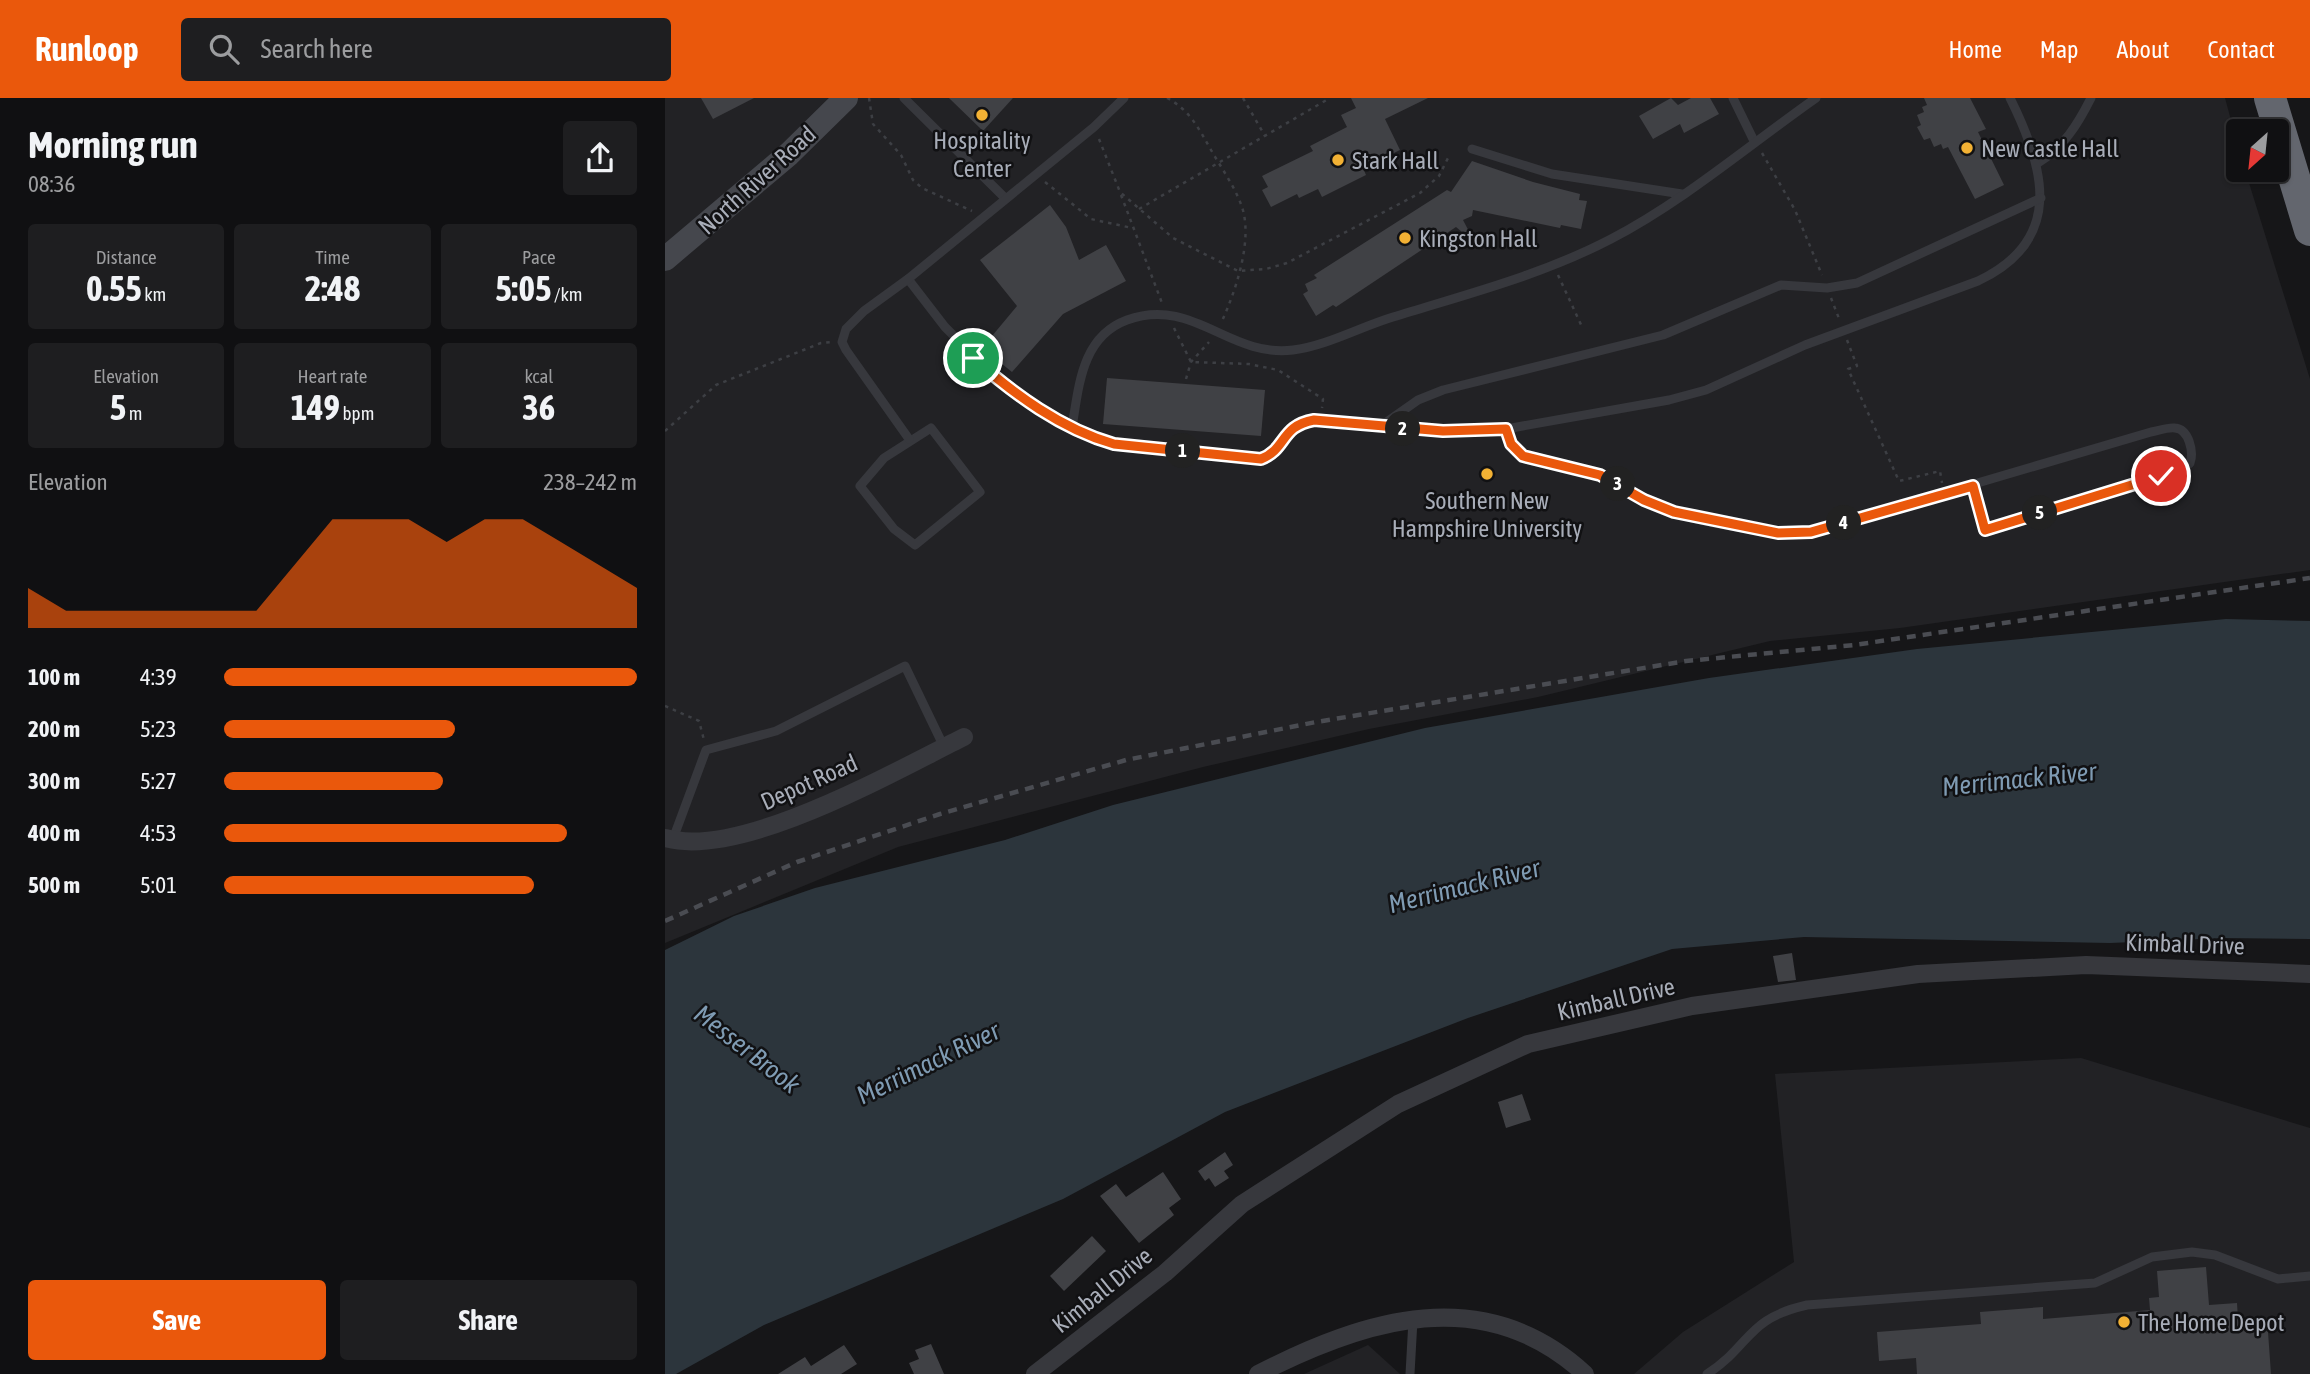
<!DOCTYPE html>
<html lang="en">
<head>
<meta charset="utf-8">
<style>
  body { margin:0; font-family:"Asap Condensed",sans-serif; background:#1e1e20; color:#f1f3f6; height:100vh; display:flex; flex-direction:column; font-size:26px; white-space:nowrap }
  * { box-sizing:border-box; margin:0 }
  p { font-size:23px; color:#9c9d9f }
  .icon { flex:none; width:38px; height:38px; fill:none; stroke:currentColor; stroke-width:2; stroke-linecap:round; stroke-linejoin:round }
  .map { position:relative; flex:1; overflow:hidden }
  .drawer { display:flex; flex-direction:column; background:#101012; width:665px }
  .drawer>* { flex:none }
  .needle { width:46px; rotate:207deg }
  .buttons { position:absolute; left:1561px; top:21px; display:grid; gap:14px }
  .buttons a { display:grid; place-items:center; width:63px; height:63px; border-radius:7px; background:#101012; box-shadow:0 2px 5px #0004,0 0 0 2px #303032; font-size:35px }
  .pin { position:absolute; display:grid; place-items:center; width:60px; height:60px; color:#fff; margin:-30px; border:4px solid #fff; border-radius:50%; box-shadow:0 2px 7px #0007 }
  .km { position:absolute; width:35px; height:35px; margin:-18px; border-radius:50%; background:#222; color:#fff; font-size:19px; line-height:35px; text-align:center }
  .round { display:grid; place-items:center; flex:none; width:74px; height:74px; border-radius:7px; background:#1e1e20 }
  .head { display:flex; align-items:center; justify-content:space-between; height:119px; padding:0 28px }
  h1 { font-size:38px; font-weight:700; line-height:52px }
  .metrics { display:grid; grid-template-columns:repeat(3,1fr); gap:10px; height:119px; padding:7px 28px }
  .metrics div { display:grid; align-content:center; border-radius:7px; background:#1e1e20; text-align:center }
  .metrics b { font-size:35px; font-weight:700 }
  .metrics small { font-size:19px; font-weight:400 }
  .metrics p { font-size:19px }
  .chart { height:196px; padding:14px 28px }
  .chart p { display:flex; justify-content:space-between }
  .chart svg { width:100%; height:126px; margin-top:7px; fill:#ea580c; opacity:.7 }
  .action { display:flex; gap:14px; margin-top:auto; padding:14px 28px }
  .action a { flex:1; height:80px; border-radius:7px; background:#ea580c; color:#fff; font-size:28px; font-weight:700; line-height:80px; text-align:center }
  .action a+a { background:#1e1e20; color:#f1f3f6 }
  ul { padding:0 28px; list-style:none; font-size:23px }
  li { display:grid; grid-template-columns:112px 84px 1fr; align-items:center; height:52px }
  li i { height:18px; border-radius:9px; background:#ea580c }
  header { display:flex; align-items:center; gap:42px; box-sizing:border-box; height:98px; padding:0 35px; background:#ea580c; color:#fff }
  header strong { font-size:33px }
  nav { display:flex; gap:38px; margin-inline-start:auto; font-size:24px }
  .search { width:490px; height:63px; background:#1e1e20; display:flex; align-items:center; gap:18px; box-sizing:border-box; padding:0 24px; border-radius:7px; color:#9c9d9f; font-size:26px }
  main { display:flex; flex:1; min-height:0 }
  .map>svg:first-child { display:block }
</style>
</head>
<body>
<header>
<strong>Runloop</strong>
<div class="search"><svg class="icon" aria-label="search" viewBox="0 0 24 24"><circle cx="10" cy="10" r="6"/><path d="M15 15l6 6"/></svg>Search here</div>
<nav><a>Home</a><a>Map</a><a>About</a><a>Contact</a></nav>
</header>
<main>
<section class="drawer">
<div class="head"><div><h1>Morning run</h1><p>08:36</p></div><a class="round"><svg class="icon" aria-label="share" viewBox="0 0 24 24"><path d="M12 15V3M7 8l5-5 5 5M5 13v7h14v-7"/></svg></a></div>
<div class="metrics">
<div><p>Distance</p><b>0.55<small> km</small></b></div>
<div><p>Time</p><b>2:48</b></div>
<div><p>Pace</p><b>5:05<small> /km</small></b></div>
</div>
<div class="metrics">
<div><p>Elevation</p><b>5<small> m</small></b></div>
<div><p>Heart rate</p><b>149<small> bpm</small></b></div>
<div><p>kcal</p><b>36</b></div>
</div>
<div class="chart"><p><span>Elevation</span>238–242 m</p>
<svg viewBox="0 0 160 44" preserveAspectRatio="none"><path d="M0 44V30L10 38L20 38L30 38L40 38L50 38L60 38L70 22L80 6L90 6L100 6L110 14L120 6L130 6L140 14L150 22L160 30V44z"/></svg>
</div>
<ul>
<li><b>100 m</b>4:39<i style="width:100%"></i></li>
<li><b>200 m</b>5:23<i style="width:56%"></i></li>
<li><b>300 m</b>5:27<i style="width:53%"></i></li>
<li><b>400 m</b>4:53<i style="width:83%"></i></li>
<li><b>500 m</b>5:01<i style="width:75%"></i></li>
</ul>
<div class="action"><a>Save</a><a>Share</a></div>
</section>
<div class="map">
<svg width="1645" height="1276" viewBox="0 0 1645 1276">
  <rect width="100%" height="100%" fill="#161618"/>
  <g fill="#222225">
    <path d="M 0,0 L 1560,0 L 1573,48 L 1573,72 L 1580,72 L 1645,281 L 1645,472 L 1235,530 L 1105,543 L 873,599 L 704,631 L 538,669 L 233,749 L 0,845 Z"/>
    <path d="M 1416,960 L 1645,1030 L 1645,1276 L 969,1276 L 1018,1234 L 1129,1164 L 1110,976 Z"/>
    <path d="M 703,1247 L 735,1276 L 639,1276 Z"/>
  </g>
  <path fill="#2c353c" d="M 1561,521 L 1645,523 L 1645,841 L 1559,840 L 1445,845 L 1139,839 L 1007,851 L 803,920 L 560,1014 L 398,1101 L 99,1227 L 11,1276 L 0,1276 L 0,852 L 69,818 L 150,790 L 340,742 L 448,707 L 760,630 L 1044,580 L 1252,551 Z"/>
  <g fill="#404145">
    <path d="M 36,0 L 89,0 L 48,21 Z"/>
    <path d="M 284,0 L 348,0 L 318,33 Z"/>
    <path d="M 686,0 L 763,0 L 720,21 L 735,52 L 698,70 L 701,77 L 657,99 L 653,91 L 634,100 L 632,96 L 606,109 L 597,92 L 603,89 L 597,78 L 648,53 L 645,48 L 682,29 L 676,17 L 691,10 Z"/>
    <path d="M 1006,0 L 1013,7 L 1026,0 L 1045,0 L 1054,16 L 1019,35 L 1015,26 L 988,41 L 974,18 Z"/>
    <path d="M 1259,0 L 1305,0 L 1321,31 L 1313,34 L 1339,87 L 1310,101 L 1283,49 L 1278,51 L 1276,46 L 1269,49 L 1265,40 L 1259,42 L 1252,29 L 1256,27 L 1252,17 L 1259,14 L 1257,9 L 1262,7 Z"/>
    <path d="M 807,63 L 868,84 L 915,96 L 914,102 L 922,103 L 916,131 L 896,127 L 895,130 L 808,112 L 807,118 L 798,122 L 810,145 L 791,129 L 671,209 L 668,207 L 651,218 L 638,196 L 643,193 L 640,186 L 652,180 L 649,177 L 782,92 L 786,94 Z"/>
    <path d="M 385,107 L 401,129 L 414,162 L 441,147 L 461,183 L 398,216 L 347,274 L 317,250 L 352,208 L 315,162 Z"/>
    <path d="M 442,280 L 600,292 L 596,338 L 438,326 Z"/>
    <path d="M 1127,855 L 1131,882 L 1113,884 L 1108,858 Z"/>
    <path d="M 857,996 L 866,1022 L 841,1030 L 833,1004 Z"/>
    <path d="M 560,1054 L 568,1067 L 559,1073 L 564,1080 L 550,1089 L 544,1080 L 540,1083 L 533,1073 Z"/>
    <path d="M 498,1074 L 516,1101 L 504,1110 L 509,1117 L 474,1145 L 435,1098 L 451,1086 L 461,1099 Z"/>
    <path d="M 427,1138 L 441,1153 L 399,1193 L 385,1178 Z"/>
    <path d="M 1541,1169 L 1544,1207 L 1572,1205 L 1573,1222 L 1602,1220 L 1606,1276 L 1252,1276 L 1251,1260 L 1214,1263 L 1212,1234 L 1316,1226 L 1315,1214 L 1378,1209 L 1378,1221 L 1485,1212 L 1484,1200 L 1494,1199 L 1492,1173 Z"/>
    <path d="M 266,1246 L 279,1276 L 249,1276 L 244,1265 L 254,1261 L 250,1252 Z"/>
    <path d="M 179,1247 L 192,1266 L 176,1276 L 113,1276 L 140,1259 L 146,1268 Z"/>
  </g>
  <g fill="none" stroke-linecap="round" stroke-linejoin="round">
    <g stroke="#3d3f44" stroke-width="2.5" stroke-dasharray="3.5 5" stroke-linecap="butt">
      <path d="M 204,0 L 208,26 L 236,57 L 248,82 L 257,90 L 307,113"/>
      <path d="M 502,0 C 525,12 534,31 546,52 C 557,71 570,89 577,109 C 588,142 571,192 557,223"/>
      <path d="M 578,0 L 600,38"/>
      <path d="M 434,41 L 455,94 L 508,140 L 573,173 L 601,171 L 622,165 L 755,95 L 774,78 L 784,58"/>
      <path d="M 1097,55 L 1130,112 L 1157,177"/>
      <path d="M 380,84 L 426,121 L 467,130"/>
      <path d="M 456,97 L 497,205"/>
      <path d="M 474,111 L 665,0"/>
      <path d="M 893,177 L 918,231"/>
      <path d="M 1166,200 L 1175,223"/>
      <path d="M 509,230 L 526,264 L 584,266 L 613,272 L 658,301 L 657,310"/>
      <path d="M 1182,242 L 1192,268 L 1183,271 L 1234,383 L 1275,373 L 1277,385"/>
      <path d="M 521,281 L 526,264 L 544,244"/>
      <path d="M 0,333 L 51,287 L 156,245 L 167,244"/>
      <path d="M 0,608 L 34,623 L 39,642"/>
    </g>
    <g stroke="#37383d" stroke-width="9">
      <path d="M 239,0 L 340,100"/>
      <path d="M 1068,0 L 1089,43"/>
      <path d="M 807,51 L 887,76 L 1017,96"/>
      <path d="M 1373,65 C 1398,50 1413,26 1426,0"/>
      <path d="M 243,181 L 280,229 L 335,284 L 365,305 L 430,340 L 449,346 L 596,361 C 622,351 615,328 649,322 L 748,331 L 807,333 L 841,331 L 1004,302 L 1041,292 L 1140,247 L 1313,183 C 1400,142 1380,70 1345,0"/>
      <path d="M 716,328 L 753,302 L 778,292 L 998,237 L 1116,187 L 1162,190 L 1192,185 L 1376,100"/>
      <path d="M 407,329 C 414,289 416,239 462,222 C 528,198 564,260 628,252 C 661,248 695,229 728,219 C 802,196 877,177 946,141 C 1019,103 1084,47 1151,0"/>
      <path d="M 266,330 L 315,394 L 250,447 L 229,431 L 195,388 L 219,360 Z"/>
      <path d="M 841,331 C 855,374 900,362 936,377 C 956,385 972,400 993,409 C 1031,424 1106,438 1146,434 L 1486,334 C 1493,333 1502,329 1510,330 C 1524,331 1529,354 1525,365 L 1517,372 L 1320,432 L 1308,388"/>
      <path d="M 244,341 L 181,252 L 177,244 L 181,231 L 199,213 L 243,181 L 429,29 L 459,0"/>
      <path d="M 8,741 L 41,652 L 111,633 L 240,568 L 279,649"/>
      <path d="M 745,1276 L 748,1222"/>
      <path d="M 1042,1276 C 1087,1247 1080,1221 1142,1207 L 1430,1185 L 1487,1159 L 1527,1154 L 1550,1157 L 1613,1181 L 1645,1178"/>
    </g>
    <g stroke="#37383d" stroke-width="18">
      <path d="M 0,740 C 75,762 230,673 299,639"/>
      <path d="M 370,1276 L 500,1175 L 577,1106 L 733,1006 L 863,946 L 1027,908 L 1253,876 L 1421,867 L 1645,876"/>
      <path d="M 593,1276 C 700,1221 819,1183 920,1276"/>
    </g>
    <path stroke="#45474d" stroke-width="24" d="M 0,161 L 124,56 L 181,0"/>
    <path stroke="#63666e" stroke-width="32" d="M 1605,0 L 1645,132"/>
    <path stroke="#4a4c52" stroke-width="4.5" stroke-dasharray="9 7" stroke-linecap="butt" d="M 0,823 L 132,764 L 275,716 L 461,662 L 651,624 L 1021,563 L 1189,547 L 1645,480"/>
  </g>
  <g fill="none" stroke-linecap="round" stroke-linejoin="round">
    <defs>
      <path id="route" d="M 308,260 C 349,296 396,331 449,346 L 596,361 C 622,351 615,328 649,322 L 778,333 L 841,331 L 846,346 L 858,358 L 935,377 L 979,402 L 1009,414 L 1113,435 L 1146,434 L 1308,388 L 1320,432 L 1496,378"/>
    </defs>
    <use href="#route" stroke="#fff" stroke-width="14"/>
    <use href="#route" stroke="#ea580c" stroke-width="9"/>
  </g>
  <g fill="#f2b134" stroke="#111113" stroke-width="2.5">
    <circle cx="317" cy="17" r="7"/>
    <circle cx="1302" cy="50" r="7"/>
    <circle cx="673" cy="62" r="7"/>
    <circle cx="740" cy="140" r="7"/>
    <circle cx="822" cy="376" r="7"/>
    <circle cx="1459" cy="1224" r="7"/>
  </g>
  <g text-anchor="middle" dominant-baseline="central" stroke-width="5" stroke-linejoin="round" paint-order="stroke">
    <g font-size="24" fill="#a8adb8" stroke="#111113" text-anchor="start">
      <text x="317" y="42" text-anchor="middle">Hospitality<tspan x="317" dy="28">Center</tspan></text>
      <text x="1316" y="50">New Castle Hall</text>
      <text x="687" y="62">Stark Hall</text>
      <text x="754" y="140">Kingston Hall</text>
      <text x="822" y="402" text-anchor="middle">Southern New<tspan x="822" dy="28">Hampshire University</tspan></text>
      <text x="1473" y="1224">The Home Depot</text>
    </g>
    <g font-size="24" fill="#a8adb8" stroke="#111113">
      <text transform="translate(92 82) rotate(-42)">North River Road</text>
      <text transform="translate(144 684) rotate(-24)">Depot Road</text>
      <text transform="translate(1520 846) rotate(2)">Kimball Drive</text>
      <text transform="translate(951 901) rotate(-13)">Kimball Drive</text>
      <text transform="translate(437 1192) rotate(-39)">Kimball Drive</text>
    </g>
    <g font-size="26" font-style="italic" fill="#7f9bb3" stroke="#111113">
      <text transform="translate(1354 681) rotate(-6)">Merrimack River</text>
      <text transform="translate(799 788) rotate(-14)">Merrimack River</text>
      <text transform="translate(82 951) rotate(38)">Messer Brook</text>
      <text transform="translate(263 965) rotate(-26)">Merrimack River</text>
    </g>
  </g>
</svg>
<div class="buttons">
<a><svg class="needle" viewBox="-14 -14 28 28"><path d="M0-13l5 13h-10z" fill="#e53935"/><path d="M0 13l5-13h-10z" fill="#9c9d9f"/></svg></a>
</div>
<div class="pin" style="left:308px;top:260px;background:#1e9e55"><svg class="icon" aria-label="arrive" viewBox="0 0 24 24"><path d="M6 21V4h12l-3 4 3 4H6"/></svg></div>
<div class="pin" style="left:1496px;top:378px;background:#d93025"><svg class="icon" aria-label="check" viewBox="0 0 24 24"><path d="M5 12l5 5 9-10"/></svg></div>
<b class="km" style="left:518px;top:353px">1</b>
<b class="km" style="left:738px;top:331px">2</b>
<b class="km" style="left:953px;top:386px">3</b>
<b class="km" style="left:1179px;top:425px">4</b>
<b class="km" style="left:1375px;top:415px">5</b>
</div>
</main>
</body>
</html>
